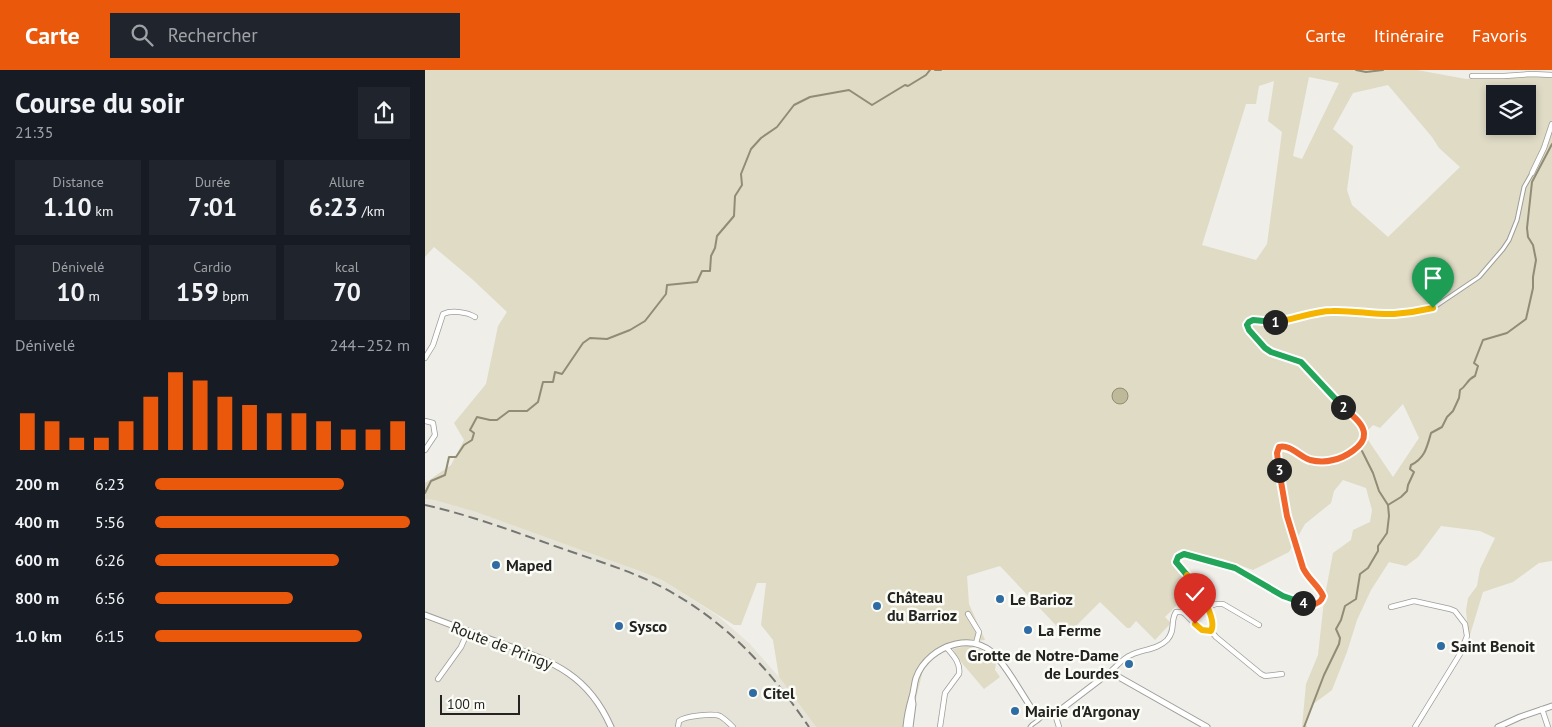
<!DOCTYPE html>
<html lang="fr">
<head>
<meta charset="utf-8">
<style>
  body { margin:0; font-family:"PT Sans",sans-serif; background:#20242c; color:#f1f3f6; height:100vh; display:flex; flex-direction:column; font-size:19px; white-space:nowrap }
  * { box-sizing:border-box; margin:0 }
  p { font-size:16px; color:#9ea1a6 }
  .icon { flex:none; width:28px; height:28px; fill:none; stroke:currentColor; stroke-width:2; stroke-linecap:round; stroke-linejoin:round }
  .map { position:relative; flex:1; overflow:hidden }
  .drawer { display:flex; flex-direction:column; background:#171b24; width:425px }
  .drawer>* { flex:none }
  .fabs { position:absolute; left:1061px; top:15px; display:grid; gap:10px }
  .fabs a { display:grid; place-items:center; width:50px; height:50px; border-radius:0px; background:#171b24; box-shadow:0 2px 8px #0003; font-size:25px }
  .scale { position:absolute; left:15px; bottom:12px; width:80px; box-sizing:border-box; padding-left:5px; border:2px solid #232321; border-top:0; font-size:14px; line-height:18px; white-space:nowrap; color:#232321; -webkit-text-stroke:4px #fcfcf7; paint-order:stroke }
  .pin { position:absolute; display:grid; place-items:center; width:42px; height:42px; color:#fff; margin:-51px -21px; border-radius:50% 50% 50% 0; rotate:-45deg; box-shadow:0 0 5px #0007 }
  .pin .icon { rotate:45deg }
  .km { position:absolute; width:25px; height:25px; margin:-12px; border-radius:50%; background:#222; color:#fff; font-size:14px; line-height:25px; text-align:center }
  .round { display:grid; place-items:center; flex:none; width:52px; height:52px; border-radius:0px; background:#20242c }
  .summary { display:flex; align-items:center; justify-content:space-between; height:85px; padding:0 15px }
  h1 { font-size:28px; font-weight:700; line-height:38px }
  .metrics { display:grid; grid-template-columns:repeat(3,1fr); gap:8px; height:85px; padding:5px 15px }
  .metrics div { display:grid; align-content:center; border-radius:0px; background:#20242c; text-align:center }
  .metrics b { font-size:25px; font-weight:700 }
  .metrics small { font-size:14px; font-weight:400 }
  .metrics p { font-size:14px }
  .chart { height:140px; padding:10px 15px }
  .chart p { display:flex; justify-content:space-between }
  .chart svg { width:100%; height:90px; margin-top:5px; stroke:#ea580c; stroke-width:6 }
  ul { padding:0 15px; list-style:none; font-size:16px }
  li { display:grid; grid-template-columns:80px 60px 1fr; align-items:center; height:38px }
  li i { height:12px; border-radius:6px; background:#ea580c }
  header { display:flex; align-items:center; gap:30px; box-sizing:border-box; height:70px; padding:0 25px; background:#ea580c; color:#fff }
  header strong { font-size:24px }
  nav { display:flex; gap:28px; margin-inline-start:auto; font-size:18px }
  .search { width:350px; height:45px; background:#20242c; display:flex; align-items:center; gap:12px; box-sizing:border-box; padding:0 18px; border-radius:0px; color:#9ea1a6; font-size:19px }
  main { display:flex; flex:1; min-height:0 }
  .map>svg:first-child { display:block }
</style>
</head>
<body>
<header>
<strong>Carte</strong>
<div class="search"><svg class="icon" aria-label="search" viewBox="0 0 24 24"><circle cx="10" cy="10" r="6"/><path d="M15 15l6 6"/></svg>Rechercher</div>
<nav><a>Carte</a><a>Itinéraire</a><a>Favoris</a></nav>
</header>
<main>
<section class="drawer">
<div class="summary"><div><h1>Course du soir</h1><p>21:35</p></div><a class="round"><svg class="icon" aria-label="share" viewBox="0 0 24 24"><path d="M12 15V3M7 8l5-5 5 5M5 13v7h14v-7"/></svg></a></div>
<div class="metrics">
<div><p>Distance</p><b>1.10<small> km</small></b></div>
<div><p>Durée</p><b>7:01</b></div>
<div><p>Allure</p><b>6:23<small> /km</small></b></div>
</div>
<div class="metrics">
<div><p>Dénivelé</p><b>10<small> m</small></b></div>
<div><p>Cardio</p><b>159<small> bpm</small></b></div>
<div><p>kcal</p><b>70</b></div>
</div>
<div class="chart"><p><span>Dénivelé</span>244–252 m</p>
<svg viewBox="0 0 160 44" preserveAspectRatio="none"><path d="M5 44V26M15 44V30M25 44V38M35 44V38M45 44V30M55 44V18M65 44V6M75 44V10M85 44V18M95 44V22M105 44V26M115 44V26M125 44V30M135 44V34M145 44V34M155 44V30"/></svg>
</div>
<ul>
<li><b>200 m</b>6:23<i style="width:74%"></i></li>
<li><b>400 m</b>5:56<i style="width:100%"></i></li>
<li><b>600 m</b>6:26<i style="width:72%"></i></li>
<li><b>800 m</b>6:56<i style="width:54%"></i></li>
<li><b>1.0 km</b>6:15<i style="width:81%"></i></li>
</ul>
</section>
<div class="map">
<svg width="1127" height="657" viewBox="0 0 1127 657">
  <rect width="100%" height="100%" fill="#efeee9"/>
  <path fill="#e6e4d8" d="M 0,429 L 9,430 L 51,442 L 181,488 L 237,510 L 293,546 L 324,573 L 354,607 L 391,657 L 0,657 Z"/>
  <g fill="#dfdbc5" fill-rule="evenodd">
    <path d="M 0,0 L 992,0 L 1041,9 L 1127,6 L 1127,491 L 1114,493 L 1088,512 L 1058,522 L 1044,568 L 1041,541 L 1043,528 L 1052,516 L 1055,499 L 1070,468 L 1055,461 L 1016,456 L 993,487 L 981,496 L 964,492 L 946,520 L 932,550 L 922,582 L 907,620 L 887,635 L 880,653 L 882,657 L 877,657 L 881,614 L 893,585 L 899,531 L 908,483 L 926,470 L 928,460 L 945,452 L 947,440 L 941,418 L 918,410 L 909,421 L 906,433 L 880,454 L 864,482 L 828,500 L 798,489 L 757,479 C 750,482 748,485 747,494 L 769,518 L 740,547 L 746,553 L 730,570 L 711,551 L 705,558 L 702,558 L 675,532 L 641,566 L 575,496 L 542,506 L 544,534 L 560,570 L 529,573 L 500,592 L 484,657 L 391,657 L 354,607 L 348,570 L 336,555 L 341,513 L 332,513 L 316,555 L 309,555 L 237,510 L 212,500 L 51,442 L 9,430 L 0,429 L 0,413 L 26,395 L 39,370 L 29,353 L 61,314 L 73,256 L 82,242 L 47,209 L 9,177 L 0,187 ZM 884,7 L 914,13 L 877,89 L 868,86 ZM 849,11 L 843,51 L 857,62 L 842,174 L 831,190 L 777,175 L 821,34 L 831,34 L 834,16 ZM 963,15 L 1007,67 L 1014,78 L 1035,97 L 963,167 L 927,135 L 922,120 L 928,76 L 908,59 L 928,23 ZM 1070,24 L 1102,24 L 1102,56 L 1070,56 ZM 978,334 L 994,368 L 968,407 L 939,364 L 948,355 L 955,358 Z"/>
    <path d="M 542,576 C 554,577 565,583 571,593 L 570,600 L 575,607 L 559,619 L 531,586 L 528,579 Z"/>
  </g>
  <circle fill="#beb999" stroke="#908c75" cx="695" cy="326" r="8"/>
  <g fill="none" stroke-linecap="round" stroke-linejoin="round">
    <g stroke="#908c75" stroke-width="2">
      <path d="M 510,0 L 516,0"/>
      <path d="M 931,0 L 941,2 L 958,0"/>
      <path d="M 937,381 L 948,403 L 954,421 L 963,435"/>
      <path d="M 0,423 L 6,411 L 20,405 L 24,387 L 31,387 L 39,375 L 47,370 L 49,363 L 45,360 L 52,347 L 65,350 L 72,350 L 84,341 L 102,341 L 113,332 L 118,312 L 128,312 L 130,302 L 137,304 L 158,273 L 165,268 L 182,269 L 205,260 L 220,251 L 241,224 L 242,215 L 272,212 L 277,201 L 285,201 L 286,186 L 290,178 L 292,166 L 309,146 L 310,126 L 317,115 L 316,104 L 326,79 L 336,68 L 352,57 L 369,35 L 385,27 L 424,20 L 447,35 L 480,15 L 483,16 L 501,5 L 505,0"/>
      <path d="M 879,657 L 899,605 L 914,574 L 915,568 L 911,559 L 916,550 L 920,536 L 931,529 L 935,504 L 943,498 L 953,481 L 953,476 L 962,463 L 964,446 L 963,435 L 976,427 L 982,421 L 983,415 L 989,402 L 985,399 L 986,395 C 1000,388 1002,377 1006,363 L 1017,357 L 1022,347 L 1028,341 L 1034,328 L 1035,320 C 1042,316 1041,310 1050,306 L 1053,296 L 1049,293 L 1058,270 L 1082,263 L 1101,249 L 1108,218 L 1108,207 L 1111,190 L 1108,175 L 1103,167 L 1102,158 L 1107,112 L 1127,74"/>
    </g>
    <defs>
      <g id="pedestrian">
        <path d="M 865,458 L 857,421 L 852,383 L 854,377 C 864,374 870,384 878,387 C 898,396 918,389 933,376 C 940,370 940,364 936,355 L 876,292 L 846,282 L 840,278 L 823,260 L 823,255 L 824,252 L 828,251 L 859,251 L 872,247 L 905,241 L 927,240 L 968,244 L 997,241 L 1008,238 L 1054,207 L 1078,179 L 1084,170 L 1092,150 L 1099,117 L 1107,103"/>
        <path d="M 605,657 C 608,652 614,652 617,646"/>
      </g>
      <g id="minor">
        <path d="M 1047,6 L 1079,6 L 1107,4 L 1127,5"/>
        <path d="M 1107,103 L 1119,78 L 1127,54"/>
        <path d="M 0,288 L 8,275 L 18,244 C 27,240 42,242 50,247"/>
        <path d="M 0,351 L 8,353 L 10,365 L 0,380"/>
        <path d="M 782,537 L 791,534 L 798,534 L 834,555"/>
        <path d="M 966,537 L 989,531 L 1025,539 L 1030,541 L 1040,554 L 1042,566 L 1035,584 L 990,657"/>
        <path d="M 543,544 L 554,562 L 551,573"/>
        <path d="M 786,561 L 791,567 L 836,604 L 840,606 L 857,604"/>
        <path d="M 685,602 C 692,596 698,588 706,585 C 718,579 732,580 742,570 C 751,560 745,551 751,542 L 757,542 L 760,544 L 773,557 L 781,561 L 786,561 L 788,558 L 787,548 L 772,518 L 752,494 L 753,487 L 757,484 L 762,484 L 810,498 L 858,526 L 886,534 C 893,534 899,531 897,524 L 882,506 L 878,498 L 865,458"/>
        <path d="M 13,609 L 36,577 L 43,561"/>
        <path d="M 1117,639 L 1123,657"/>
        <path d="M 630,644 L 634,657"/>
        <path d="M 253,657 L 254,651 C 260,646 288,643 295,646 C 300,649 304,653 308,657"/>
        <path d="M 515,657 L 520,623 L 534,604 C 536,593 528,585 521,577"/>
      </g>
      <g id="tertiary">
        <path d="M 0,545 C 24,554 48,563 73,572 C 125,591 162,602 186,657"/>
        <path d="M 481,657 C 482,646 484,637 487,627 C 489,621 489,614 491,608 C 497,591 513,578 531,574 C 544,571 556,573 567,582 C 580,593 596,623 607,639 C 615,646 620,648 630,644 L 685,602 L 782,657"/>
        <path d="M 485,657 L 488,634 L 487,628"/>
        <path d="M 1073,657 L 1095,647 L 1127,636"/>
      </g>
    </defs>
    <use href="#pedestrian" stroke="#9e9d99" stroke-width="5"/>
    <use href="#minor" stroke="#9e9d99" stroke-width="6"/>
    <use href="#tertiary" stroke="#9e9d99" stroke-width="7"/>
    <use href="#pedestrian" stroke="#fff" stroke-width="3"/>
    <use href="#minor" stroke="#fff" stroke-width="4.5"/>
    <use href="#tertiary" stroke="#fff" stroke-width="5"/>
    <path stroke="#757572" stroke-width="2" stroke-dasharray="10 5" stroke-linecap="butt" d="M 0,435 C 44,445 85,460 127,475 C 160,487 195,497 227,512 C 295,545 342,595 384,657"/>
  </g>
  <g fill="none" stroke-linecap="round" stroke-linejoin="round">
    <defs>
      <path id="split-1" d="M 850,252 C 869,250 888,241 907,241 C 928,240 949,245 969,244 C 982,243 995,241 1008,238"/>
      <path id="split-2" d="M 850,252 L 828,250 L 824,252 L 822,255 L 824,260 L 840,278 L 846,282 L 876,292 L 918,337"/>
      <path id="split-3" d="M 854,400 L 852,383 L 854,377 C 865,374 875,387 885,390 C 893,392 901,392 908,390 C 919,388 940,376 939,364 C 939,353 925,344 918,337"/>
      <path id="split-4" d="M 854,400 L 862,446 L 878,498 C 883,509 894,516 898,526 C 895,536 886,535 878,533"/>
      <path id="split-5" d="M 762,505 L 751,492 L 753,487 L 759,484 L 810,498 L 858,526 L 878,533"/>
      <path id="split-6" d="M 762,505 C 771,514 793,549 786,561 L 777,560 L 770,554"/>
    </defs>
    <use href="#split-1" stroke="#fff" stroke-width="10"/>
    <use href="#split-2" stroke="#fff" stroke-width="10"/>
    <use href="#split-3" stroke="#fff" stroke-width="10"/>
    <use href="#split-4" stroke="#fff" stroke-width="10"/>
    <use href="#split-5" stroke="#fff" stroke-width="10"/>
    <use href="#split-6" stroke="#fff" stroke-width="10"/>
    <use href="#split-1" stroke="#f5b400" stroke-width="6"/>
    <use href="#split-2" stroke="#22a559" stroke-width="6"/>
    <use href="#split-3" stroke="#f0652b" stroke-width="6"/>
    <use href="#split-4" stroke="#f0652b" stroke-width="6"/>
    <use href="#split-5" stroke="#22a559" stroke-width="6"/>
    <use href="#split-6" stroke="#f5b400" stroke-width="6"/>
  </g>
  <g fill="#306ca4" stroke="#fcfcf7" stroke-width="2">
    <circle cx="71" cy="495" r="5"/>
    <circle cx="575" cy="529" r="5"/>
    <circle cx="452" cy="536" r="5"/>
    <circle cx="194" cy="556" r="5"/>
    <circle cx="603" cy="560" r="5"/>
    <circle cx="1016" cy="576" r="5"/>
    <circle cx="704" cy="594" r="5"/>
    <circle cx="328" cy="623" r="5"/>
    <circle cx="590" cy="641" r="5"/>
  </g>
  <g text-anchor="middle" dominant-baseline="central" stroke-width="5" stroke-linejoin="round" paint-order="stroke">
    <g font-size="16" font-weight="bold" fill="#232321" stroke="#fcfcf7" text-anchor="start">
      <text x="81" y="495">Maped</text>
      <text x="462" y="527">Château<tspan x="462" dy="18">du Barrioz</tspan></text>
      <text x="585" y="529">Le Barioz</text>
      <text x="204" y="556">Sysco</text>
      <text x="613" y="560">La Ferme</text>
      <text x="1026" y="576">Saint Benoit</text>
      <text x="694" y="585" text-anchor="end">Grotte de Notre-Dame<tspan x="694" dy="18">de Lourdes</tspan></text>
      <text x="338" y="623">Citel</text>
      <text x="600" y="641">Mairie d'Argonay</text>
    </g>
    <g font-size="16" fill="#232321" stroke="#fcfcf7">
      <text transform="translate(77 575) rotate(21)">Route de Pringy</text>
    </g>
  </g>
</svg>
<div class="fabs">
<a><svg class="icon" aria-label="layers" viewBox="0 0 24 24"><path d="M12 4l9 5-9 5-9-5zM3 14l9 5 9-5"/></svg></a>
</div>
<div class="scale">100 m</div>
<div class="pin" style="left:1008px;top:238px;background:#1e9e55"><svg class="icon" aria-label="arrive" viewBox="0 0 24 24"><path d="M6 21V4h12l-3 4 3 4H6"/></svg></div>
<div class="pin" style="left:770px;top:554px;background:#d93025"><svg class="icon" aria-label="check" viewBox="0 0 24 24"><path d="M5 12l5 5 9-10"/></svg></div>
<b class="km" style="left:850px;top:252px">1</b>
<b class="km" style="left:918px;top:337px">2</b>
<b class="km" style="left:854px;top:400px">3</b>
<b class="km" style="left:878px;top:533px">4</b>
</div>
</main>
</body>
</html>
